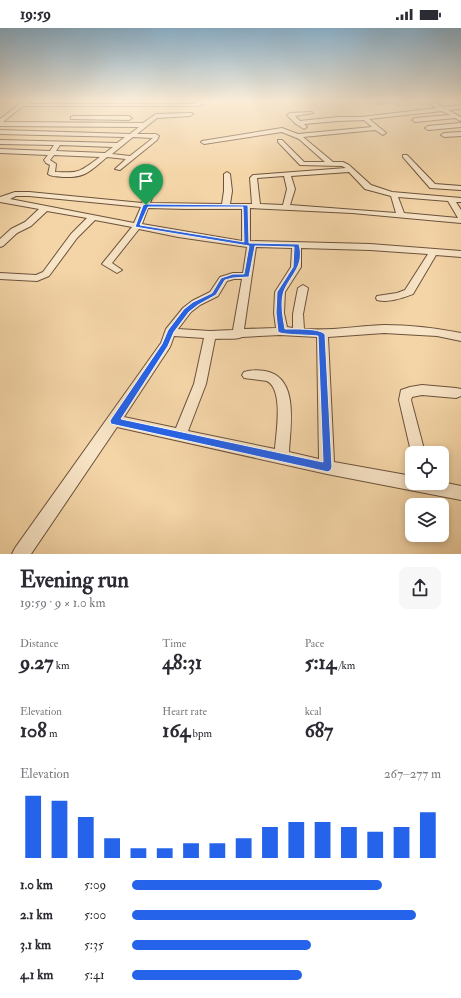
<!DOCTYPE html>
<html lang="en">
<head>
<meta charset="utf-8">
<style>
  body { margin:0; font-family:"IM FELL Double Pica",serif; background:#f7f7f7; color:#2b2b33; height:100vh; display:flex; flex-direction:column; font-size:15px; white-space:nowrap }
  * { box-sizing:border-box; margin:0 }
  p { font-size:13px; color:#7c7c81 }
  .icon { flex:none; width:22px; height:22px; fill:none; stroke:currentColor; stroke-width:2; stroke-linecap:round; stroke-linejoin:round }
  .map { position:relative; height:526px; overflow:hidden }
  .sheet { display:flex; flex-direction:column; background:#fff; flex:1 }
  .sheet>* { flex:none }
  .tools { position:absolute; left:405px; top:418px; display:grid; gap:8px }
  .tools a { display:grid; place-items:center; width:44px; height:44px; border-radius:8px; background:#fff; box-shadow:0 2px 6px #0003; font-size:20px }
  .pin { position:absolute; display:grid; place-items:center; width:34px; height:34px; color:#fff; margin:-41px -17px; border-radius:50% 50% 50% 0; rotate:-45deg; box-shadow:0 0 4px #0007 }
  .pin .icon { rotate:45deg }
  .round { display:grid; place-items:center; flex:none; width:42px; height:42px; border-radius:8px; background:#f7f7f7 }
  .summary { display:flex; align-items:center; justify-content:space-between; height:68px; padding:0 20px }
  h1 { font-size:22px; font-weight:800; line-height:30px }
  .metrics { display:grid; grid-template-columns:repeat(3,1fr); gap:6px; height:68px; padding:4px 20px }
  .metrics div { display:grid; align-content:center }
  .metrics b { font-size:20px; font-weight:800 }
  .metrics small { font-size:11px; font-weight:400 }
  .metrics p { font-size:11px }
  .chart { height:112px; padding:8px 20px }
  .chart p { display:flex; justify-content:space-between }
  .chart svg { width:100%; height:72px; margin-top:4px; stroke:#2563eb; stroke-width:6 }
  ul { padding:0 20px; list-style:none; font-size:13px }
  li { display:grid; grid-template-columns:64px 48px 1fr; align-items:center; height:30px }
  li i { height:10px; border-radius:5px; background:#2563eb }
  .status { display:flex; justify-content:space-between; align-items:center; height:28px; padding:0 20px; background:#fff; direction:ltr }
  .status svg { height:11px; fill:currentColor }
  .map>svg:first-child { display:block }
</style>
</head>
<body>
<div class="status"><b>19:59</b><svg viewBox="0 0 49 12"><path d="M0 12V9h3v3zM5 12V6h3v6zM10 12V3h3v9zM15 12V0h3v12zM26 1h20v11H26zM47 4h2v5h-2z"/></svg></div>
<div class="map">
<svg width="461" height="526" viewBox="0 0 461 526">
  <rect width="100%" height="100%" fill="#f4d5a7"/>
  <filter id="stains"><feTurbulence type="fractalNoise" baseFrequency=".005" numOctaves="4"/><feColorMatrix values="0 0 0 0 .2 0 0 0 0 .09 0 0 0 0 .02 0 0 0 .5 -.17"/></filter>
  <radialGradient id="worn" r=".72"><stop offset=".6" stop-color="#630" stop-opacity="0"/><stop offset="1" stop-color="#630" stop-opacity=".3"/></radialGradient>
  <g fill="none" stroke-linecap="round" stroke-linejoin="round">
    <defs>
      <g id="minor">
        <path d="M 197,72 L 201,72 L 202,77 L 194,78 L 23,78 L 3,94 L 143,95 L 156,86 L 192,85 L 193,86 L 190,88 L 157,90 L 137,106 L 156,106 L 159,108 L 157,112 L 120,142 L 115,141 L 126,131 L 107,129 C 90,143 86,150 63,149 C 57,148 52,149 48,146 L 50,137 L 46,135 L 44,132 L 48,127 L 0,125 L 0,121 L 50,123 L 54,117 L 0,116 L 0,112 L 117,115 L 125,109 L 0,106 L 0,102 L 130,106 L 139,99 L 0,98 L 0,91 L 24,73 L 28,73 L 27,76 L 194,76 L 197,75 ZM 133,109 L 153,110 L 130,128 L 112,126 ZM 60,117 L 113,119 L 105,125 L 56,123 ZM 54,127 L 100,129 C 79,144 81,145 55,144 L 56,136 L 50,132 Z"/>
        <path d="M 398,72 L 409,72 L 381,76 L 379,75 Z"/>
        <path d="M 455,72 L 435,75 L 443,79 L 461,77 L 461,81 L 448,82 L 461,89 L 461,93 L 455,90 L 415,94 L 412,92 L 415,90 L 450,87 L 442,83 L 369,91 L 385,104 L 386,105 L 383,107 L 375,102 L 303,109 L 333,134 L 343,134 L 349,137 L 371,157 L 392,164 L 461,170 L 461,174 L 456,174 L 461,182 L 461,195 L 352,185 L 250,180 L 250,213 L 370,216 L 461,223 L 461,229 L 436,227 L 413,266 C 402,270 389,275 377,272 L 376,270 L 377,268 L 397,265 L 405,262 L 428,226 L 370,222 L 301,220 L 301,239 L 285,264 L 284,285 L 287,299 L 293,300 L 293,286 L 298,260 L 303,257 L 308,260 L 303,286 L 304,301 C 331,303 357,298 384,297 C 410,297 436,300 461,305 L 461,313 L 437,308 L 384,305 L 328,309 L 334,434 L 412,448 L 412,455 L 442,454 L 461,458 L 461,472 L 327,446 L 117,399 L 31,526 L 12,526 L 15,520 L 161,315 L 166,301 L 183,280 L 192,273 L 210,264 L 220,249 L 233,245 L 243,245 L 247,219 L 178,209 L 139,201 L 112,235 L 122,242 L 117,245 L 102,236 L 132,199 L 95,192 L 77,210 L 49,248 L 37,253 L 0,251 L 0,245 L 36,247 L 43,244 L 71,206 L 87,190 L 47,183 L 31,198 L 17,205 L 3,218 L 0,219 L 0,211 L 11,201 L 25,194 L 39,181 L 0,174 L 0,169 L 15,164 L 29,164 L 142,175 L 148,160 L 152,158 L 156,160 L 150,175 L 222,176 L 224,163 L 224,146 L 227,144 L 230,146 L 232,163 L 230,176 L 252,176 L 250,150 L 253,147 L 346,140 L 342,138 L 300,137 L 278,114 L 278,112 L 282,112 L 304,134 L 325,134 L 299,111 L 282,104 L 204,116 L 201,114 L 202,113 L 282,100 L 298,106 L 372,99 L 364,92 L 338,93 L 304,96 L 307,99 L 304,101 L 296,96 L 287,87 L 290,85 L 312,84 L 313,85 L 295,88 L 300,93 L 338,89 L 362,89 L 437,80 L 427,74 L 441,72 ZM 349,144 L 365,161 L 391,168 L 396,185 L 290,177 L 295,161 L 291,148 ZM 284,148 L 287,161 L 283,177 L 260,176 L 257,150 ZM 16,168 L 29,168 L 141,179 L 134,195 L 10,171 ZM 398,169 L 448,173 L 458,190 L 404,185 ZM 148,180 L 185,181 L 242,181 L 242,213 L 142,196 ZM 256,219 L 292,220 L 291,239 L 275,264 L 274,285 L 276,300 L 244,301 ZM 234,251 L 242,251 L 233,302 L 210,303 L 178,301 L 191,284 L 200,277 L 218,268 L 227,253 ZM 280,307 L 317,309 L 319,431 L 289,424 C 290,399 300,349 265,343 C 258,342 250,342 244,344 L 242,347 L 244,350 L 267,353 C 284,362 276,405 275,421 L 188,403 L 206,356 L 215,311 C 223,310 236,312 242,309 ZM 174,308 L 204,310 L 194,356 L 176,400 L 124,389 L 170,319 Z"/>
        <path d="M 73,88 L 129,88 L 132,90 L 129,92 L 71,91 L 71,89 Z"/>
        <path d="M 461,95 L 461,99 L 428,102 L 425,100 L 428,98 Z"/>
        <path d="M 461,104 L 461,108 L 444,109 L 441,107 L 444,105 Z"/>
        <path d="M 403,127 L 407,127 L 435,156 L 461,158 L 461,162 L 430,160 L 403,129 Z"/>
        <path d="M 422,357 L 456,360 L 461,361 L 461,368 L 456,370 L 422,367 L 412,369 L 411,372 L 425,425 L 412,425 L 412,428 L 399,372 L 401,362 L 410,359 Z"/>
      </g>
    </defs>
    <use href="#minor" stroke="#6c533d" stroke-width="2"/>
    <use href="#minor" fill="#f8e4c6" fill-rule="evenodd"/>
  </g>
  <linearGradient id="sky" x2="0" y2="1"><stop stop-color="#8bb5d2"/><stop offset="0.5" stop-color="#faecd7"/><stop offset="1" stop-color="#faecd7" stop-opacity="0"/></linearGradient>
  <rect width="461" height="145" fill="url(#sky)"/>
  <path fill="#2563eb" stroke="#fff" fill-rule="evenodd" d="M 146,176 L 248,177 L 249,215 L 299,216 C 305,238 291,246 284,263 C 280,274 283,290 285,301 C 295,301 319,300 325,306 L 332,439 L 331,442 L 328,444 L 111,396 L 110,393 L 111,391 L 162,316 L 168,302 L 184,281 L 193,274 L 212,265 L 221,250 L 233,246 L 244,246 L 249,218 L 135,199 L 143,177 ZM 148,179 L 243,179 L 244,214 L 140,197 ZM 255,218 L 294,219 L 293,239 L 277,264 L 276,285 L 278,304 C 281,307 311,307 318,308 L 323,434 L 121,391 L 168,318 L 174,304 L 189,284 L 198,277 L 216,267 L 225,252 L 233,250 L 249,249 Z"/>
  <rect width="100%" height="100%" filter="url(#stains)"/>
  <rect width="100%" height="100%" fill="url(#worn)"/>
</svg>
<div class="tools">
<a><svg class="icon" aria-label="locate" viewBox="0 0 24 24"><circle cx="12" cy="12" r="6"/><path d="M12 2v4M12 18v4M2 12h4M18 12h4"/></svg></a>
<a><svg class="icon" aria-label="layers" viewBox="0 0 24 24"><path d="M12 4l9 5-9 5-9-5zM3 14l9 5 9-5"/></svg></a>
</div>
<div class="pin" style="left:146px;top:177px;background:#1e9e55"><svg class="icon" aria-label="arrive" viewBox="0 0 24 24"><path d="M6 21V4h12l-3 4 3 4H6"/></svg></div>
</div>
<section class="sheet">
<div class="summary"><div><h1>Evening run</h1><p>19:59 · 9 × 1.0 km</p></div><a class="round"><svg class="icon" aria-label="share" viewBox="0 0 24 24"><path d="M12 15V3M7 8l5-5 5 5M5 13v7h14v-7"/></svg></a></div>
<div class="metrics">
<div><p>Distance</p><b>9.27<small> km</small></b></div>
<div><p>Time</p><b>48:31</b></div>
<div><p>Pace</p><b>5:14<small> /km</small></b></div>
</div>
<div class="metrics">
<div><p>Elevation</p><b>108<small> m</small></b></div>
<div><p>Heart rate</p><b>164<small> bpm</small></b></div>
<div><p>kcal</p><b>687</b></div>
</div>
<div class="chart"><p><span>Elevation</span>267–277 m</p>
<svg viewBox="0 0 160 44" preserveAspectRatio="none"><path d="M5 44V6M15 44V9M25 44V19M35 44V32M45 44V38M55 44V38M65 44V35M75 44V35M85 44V32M95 44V25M105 44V22M115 44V22M125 44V25M135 44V28M145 44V25M155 44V16"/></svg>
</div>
<ul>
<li><b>1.0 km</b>5:09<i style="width:81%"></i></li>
<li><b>2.1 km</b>5:00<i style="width:92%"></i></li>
<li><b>3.1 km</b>5:35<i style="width:58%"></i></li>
<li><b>4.1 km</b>5:41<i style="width:55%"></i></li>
</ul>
</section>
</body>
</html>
